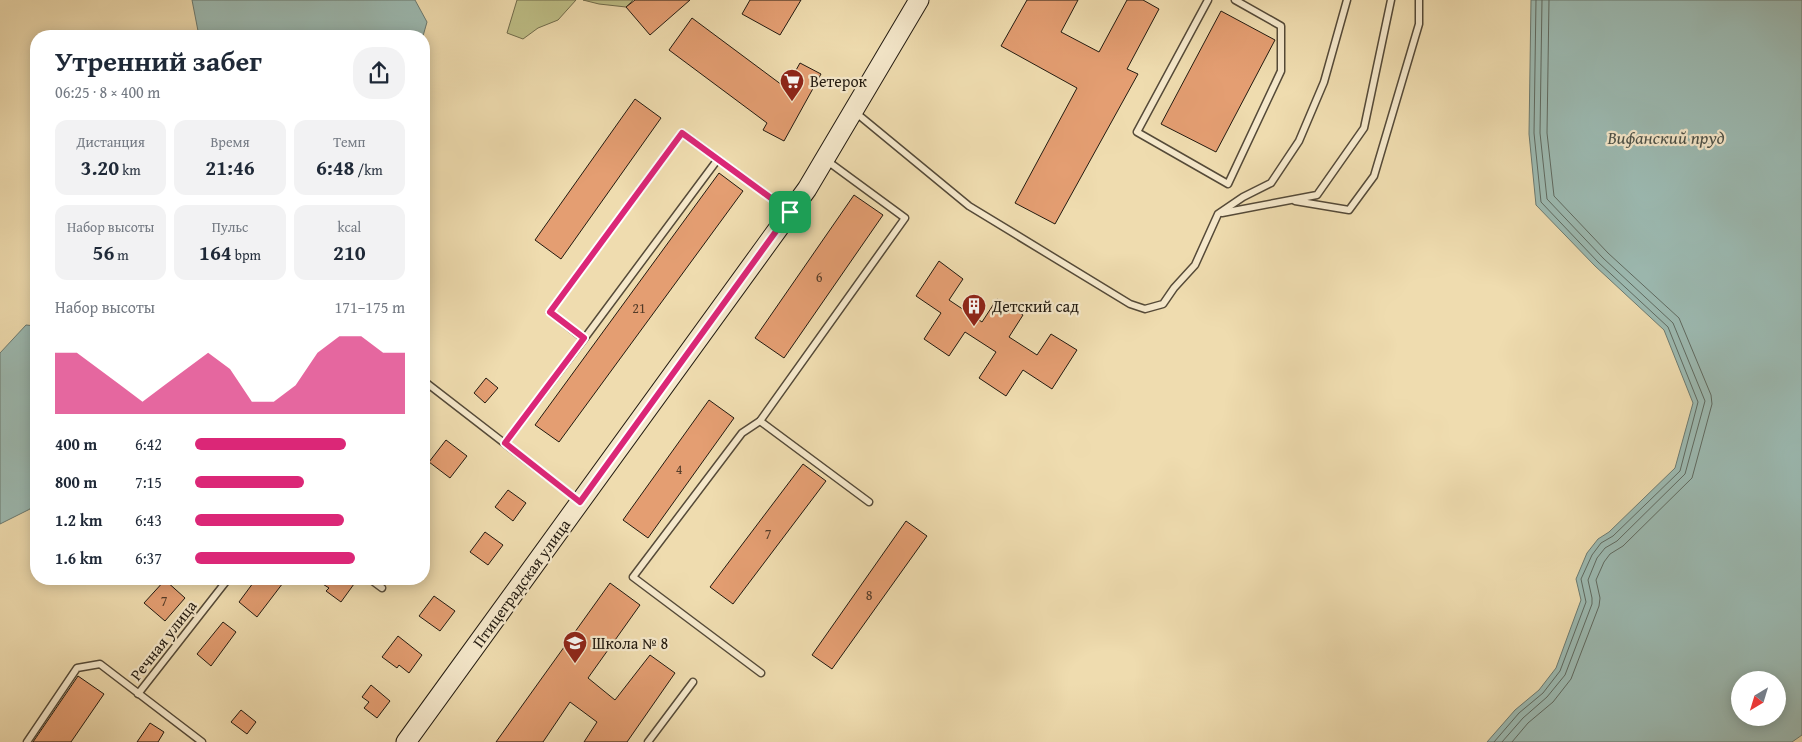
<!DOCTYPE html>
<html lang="ru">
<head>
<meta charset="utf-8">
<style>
  body { margin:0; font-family:"Gentium Book Plus",serif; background:#f2f2f3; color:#1f2937; height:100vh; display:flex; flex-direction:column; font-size:19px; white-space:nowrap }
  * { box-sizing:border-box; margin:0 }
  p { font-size:16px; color:#747a83 }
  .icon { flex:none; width:28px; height:28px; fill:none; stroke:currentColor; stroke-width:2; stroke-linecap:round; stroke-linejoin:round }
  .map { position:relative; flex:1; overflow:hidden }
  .details { position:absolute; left:30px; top:30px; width:400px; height:555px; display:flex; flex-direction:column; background:#fff; border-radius:20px; box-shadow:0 2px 12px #0003 }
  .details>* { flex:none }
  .needle { width:32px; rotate:218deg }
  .fabs { position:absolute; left:1731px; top:671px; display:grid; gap:10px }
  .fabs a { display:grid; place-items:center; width:55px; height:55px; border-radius:50%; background:#fff; box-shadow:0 2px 12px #0003; font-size:25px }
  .pin { position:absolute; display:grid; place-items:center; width:42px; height:42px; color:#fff; margin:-21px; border-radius:10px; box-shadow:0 2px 8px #0006 }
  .round { display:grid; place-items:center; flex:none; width:52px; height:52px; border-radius:20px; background:#f2f2f3 }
  .overview { display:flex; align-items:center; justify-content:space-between; height:85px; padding:0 25px }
  h1 { font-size:28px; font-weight:600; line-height:38px }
  .metrics { display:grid; grid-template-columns:repeat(3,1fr); gap:8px; height:85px; padding:5px 25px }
  .metrics div { display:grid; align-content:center; border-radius:12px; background:#f2f2f3; text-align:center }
  .metrics b { font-size:21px; font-weight:600 }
  .metrics small { font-size:14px; font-weight:400 }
  .metrics p { font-size:14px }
  .chart { height:140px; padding:10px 25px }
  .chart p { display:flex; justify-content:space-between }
  .chart svg { width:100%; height:90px; margin-top:5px; fill:#db2777; opacity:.7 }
  ul { padding:0 25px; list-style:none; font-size:16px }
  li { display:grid; grid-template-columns:80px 60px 1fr; align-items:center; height:38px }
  li i { height:12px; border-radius:6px; background:#db2777 }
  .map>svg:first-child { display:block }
</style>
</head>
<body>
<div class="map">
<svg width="1802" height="742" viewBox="0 0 1802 742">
  <rect width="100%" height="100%" fill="#efdcaf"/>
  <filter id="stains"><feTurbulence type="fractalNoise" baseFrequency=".004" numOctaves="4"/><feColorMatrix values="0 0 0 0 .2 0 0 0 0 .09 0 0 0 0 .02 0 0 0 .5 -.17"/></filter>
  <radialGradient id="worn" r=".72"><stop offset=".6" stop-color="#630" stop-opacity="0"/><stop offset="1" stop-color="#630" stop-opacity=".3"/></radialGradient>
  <g fill="#bebf87" stroke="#706c4c">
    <path d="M 517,0 L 576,0 L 558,20 L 538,28 L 523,39 L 507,33 Z"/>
    <path d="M 583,0 L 633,0 L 626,7 L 599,4 Z"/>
  </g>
  <g fill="#9cbab2" stroke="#6b7a71" fill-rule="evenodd">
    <path d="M 192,0 L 415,0 L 427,22 L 423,36 L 199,36 Z"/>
    <path d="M 1531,0 L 1802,0 L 1802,735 L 1792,742 L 1487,742 L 1515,710 L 1539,690 L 1556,668 L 1581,600 L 1576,579 L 1587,553 L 1598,539 L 1609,532 L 1675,468 L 1693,403 L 1664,330 L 1595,266 L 1536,205 L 1529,134 ZM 1740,680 L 1778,680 L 1778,718 L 1740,718 Z"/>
    <path d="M 26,325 L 36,326 L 36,496 L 30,509 L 0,524 L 0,353 Z"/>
  </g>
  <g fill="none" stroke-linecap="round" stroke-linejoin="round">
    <g stroke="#5f6a61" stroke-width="1">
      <path d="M 1494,742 L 1519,713 L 1543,693 L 1560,671 L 1586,602 L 1581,579 L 1592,555 L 1601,543 L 1613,536 L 1680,471 L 1698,402 L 1668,327 L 1598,262 L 1541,202 L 1534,133 L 1536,0"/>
      <path d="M 1502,742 L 1523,718 L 1547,697 L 1565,675 L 1592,604 L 1592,598 L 1588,580 L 1597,558 L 1605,548 L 1617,541 L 1685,474 L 1705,401 L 1673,323 L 1603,258 L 1547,199 L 1540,133 L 1542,0"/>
      <path d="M 1512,742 L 1528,723 L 1553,702 L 1571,679 L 1599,606 L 1600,598 L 1596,580 L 1604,562 L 1610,554 L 1623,546 L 1692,478 L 1712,404 L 1711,395 L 1679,318 L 1608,253 L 1554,196 L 1547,133 L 1549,0"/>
    </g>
  </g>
  <g fill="#e49e72" stroke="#221a10">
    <path d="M 635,0 L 690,0 L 650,35 L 626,7 Z"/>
    <path d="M 750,0 L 801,0 L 780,35 L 742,14 Z"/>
    <path d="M 1027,0 L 1078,0 L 1061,32 L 1099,52 L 1127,0 L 1143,0 L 1159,9 L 1127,69 L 1138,74 L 1055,224 L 1015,203 L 1077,88 L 1001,46 Z"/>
    <path d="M 1221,11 L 1275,40 L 1216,152 L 1161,124 Z"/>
    <path d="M 692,18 L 786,88 L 800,63 L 821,74 L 784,141 L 763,130 L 767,123 L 669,50 Z"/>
    <path d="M 635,99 L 661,118 L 561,259 L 535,240 Z"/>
    <path d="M 719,173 L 743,191 L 559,442 L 535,425 Z"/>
    <path d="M 854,195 L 883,215 L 784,358 L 755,338 Z"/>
    <path d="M 939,261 L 963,279 L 949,300 L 982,322 L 997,299 L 1023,315 L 1009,337 L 1037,355 L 1051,334 L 1077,350 L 1052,389 L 1023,370 L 1006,396 L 979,378 L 996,352 L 965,332 L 949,356 L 924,339 L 941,313 L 916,296 Z"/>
    <path d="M 486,378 L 498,388 L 485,403 L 474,393 Z"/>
    <path d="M 709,400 L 734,418 L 648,538 L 623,520 Z"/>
    <path d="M 446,440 L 467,456 L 450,478 L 429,462 Z"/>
    <path d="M 803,464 L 826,481 L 733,604 L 710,587 Z"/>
    <path d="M 508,490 L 526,503 L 513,521 L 495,507 Z"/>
    <path d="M 906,521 L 927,536 L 832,669 L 812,655 Z"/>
    <path d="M 485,532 L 503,545 L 488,565 L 470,552 Z"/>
    <path d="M 256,579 L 286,579 L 257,617 L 239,602 Z"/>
    <path d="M 315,579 L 347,579 L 354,584 L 341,602 L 326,591 L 329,588 Z"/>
    <path d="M 165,580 L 185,598 L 165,621 L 144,603 Z"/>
    <path d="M 610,583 L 640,605 L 588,678 L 615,700 L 650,655 L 675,673 L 627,742 L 584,742 L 597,722 L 570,702 L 543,742 L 496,742 Z"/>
    <path d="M 434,596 L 455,611 L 440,631 L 419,616 Z"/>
    <path d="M 223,622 L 236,632 L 211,666 L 197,654 Z"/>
    <path d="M 398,636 L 422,655 L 409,673 L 399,665 L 397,668 L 382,657 Z"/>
    <path d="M 78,676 L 104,694 L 71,742 L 33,742 Z"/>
    <path d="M 371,685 L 390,701 L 377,718 L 364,708 L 369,702 L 362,697 Z"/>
    <path d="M 241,710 L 256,722 L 247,734 L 231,722 Z"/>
    <path d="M 150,723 L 164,732 L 158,742 L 137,742 Z"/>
  </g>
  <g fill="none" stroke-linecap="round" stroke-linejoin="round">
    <defs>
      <g id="lane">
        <path d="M 1208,0 L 1137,132 L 1228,184 L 1281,71 L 1281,26 L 1235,0"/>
        <path d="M 855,112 L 969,206 L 1130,304 L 1145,309 L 1163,304 L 1174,288 L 1195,265 L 1218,214 L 1243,197 L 1271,183 L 1299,141 L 1324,82 L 1347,0"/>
        <path d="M 718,159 L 584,339 L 550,312 L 682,133 L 789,211"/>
        <path d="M 1295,201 L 1349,210 L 1374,176 L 1419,24 L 1419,0"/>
        <path d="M 1222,213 L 1317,195 L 1364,128 L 1391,0"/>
        <path d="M 424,381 L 579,501"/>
        <path d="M 760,421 L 869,502"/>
        <path d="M 505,443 L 584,339"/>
        <path d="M 370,579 L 382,588"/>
        <path d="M 761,673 L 633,577 L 742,433 L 760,421 L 905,218 L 826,160"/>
        <path d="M 138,694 L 228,579"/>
        <path d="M 27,742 L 77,668 L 100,664 L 202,742"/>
        <path d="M 648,742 L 693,682"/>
      </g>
      <path id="secondary" d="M 406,742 L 807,189 L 919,0"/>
    </defs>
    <use href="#lane" stroke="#554a38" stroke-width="9"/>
    <use href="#secondary" stroke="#221a10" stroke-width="21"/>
    <use href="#lane" stroke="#f5e8cb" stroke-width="6"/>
    <use href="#secondary" stroke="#f5e8cb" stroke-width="19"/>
  </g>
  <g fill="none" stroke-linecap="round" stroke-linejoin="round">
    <defs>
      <path id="route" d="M 682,133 L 790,212 L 580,502 L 505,443 L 584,338 L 550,312 Z"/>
    </defs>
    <use href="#route" stroke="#fff" stroke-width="10"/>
    <use href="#route" stroke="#db2777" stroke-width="6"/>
  </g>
  <defs>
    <symbol id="supermarket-pin" viewBox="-11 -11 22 30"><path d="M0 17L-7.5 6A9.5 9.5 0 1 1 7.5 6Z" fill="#8f2418" stroke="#f5e8cb"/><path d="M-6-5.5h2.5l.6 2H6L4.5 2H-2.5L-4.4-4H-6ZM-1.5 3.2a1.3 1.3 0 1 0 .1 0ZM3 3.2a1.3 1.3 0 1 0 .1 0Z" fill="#fff"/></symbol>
    <symbol id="building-pin" viewBox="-11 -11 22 30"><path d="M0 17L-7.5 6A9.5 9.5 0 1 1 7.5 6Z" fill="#8f2418" stroke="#f5e8cb"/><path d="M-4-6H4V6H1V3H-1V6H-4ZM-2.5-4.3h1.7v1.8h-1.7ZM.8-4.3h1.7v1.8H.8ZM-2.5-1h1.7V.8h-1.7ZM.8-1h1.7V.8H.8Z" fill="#fff"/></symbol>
    <symbol id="school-pin" viewBox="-11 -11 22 30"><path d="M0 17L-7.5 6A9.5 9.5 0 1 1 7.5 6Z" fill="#8f2418" stroke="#f5e8cb"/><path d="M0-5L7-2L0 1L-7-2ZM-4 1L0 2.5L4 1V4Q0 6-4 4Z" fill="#fff"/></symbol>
  </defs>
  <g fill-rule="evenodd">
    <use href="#supermarket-pin" x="778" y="67" width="28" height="38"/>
    <use href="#building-pin" x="960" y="292" width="28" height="38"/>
    <use href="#school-pin" x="561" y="629" width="28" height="38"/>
  </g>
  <g text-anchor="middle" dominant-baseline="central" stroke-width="4.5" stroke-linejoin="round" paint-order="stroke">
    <g font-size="14" fill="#523b28">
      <text x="819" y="277">6</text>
      <text x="639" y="308">21</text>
      <text x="679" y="469">4</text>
      <text x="768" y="534">7</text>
      <text x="869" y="595">8</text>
      <text x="164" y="601">7</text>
    </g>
    <g font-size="16" fill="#221a10" stroke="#f5e8cb" text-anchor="start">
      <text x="810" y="81">Ветерок</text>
      <text x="992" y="306">Детский сад</text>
      <text x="592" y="643">Школа № 8</text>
    </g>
    <g font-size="16" fill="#221a10" stroke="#f5e8cb">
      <text transform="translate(521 583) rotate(-54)">Птицеградская улица</text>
      <text transform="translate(163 640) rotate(-52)">Речная улица</text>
    </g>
    <g font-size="18" font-style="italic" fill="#4d5249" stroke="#f5e8cb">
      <text x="1666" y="137">Вифанский пруд</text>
    </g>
  </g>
  <rect width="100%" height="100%" filter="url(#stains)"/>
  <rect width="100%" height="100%" fill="url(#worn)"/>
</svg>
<div class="fabs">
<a><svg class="needle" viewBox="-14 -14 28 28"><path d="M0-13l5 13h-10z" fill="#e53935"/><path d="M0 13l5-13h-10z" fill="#747a83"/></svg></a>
</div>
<div class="pin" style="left:790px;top:212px;background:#1e9e55"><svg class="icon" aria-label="arrive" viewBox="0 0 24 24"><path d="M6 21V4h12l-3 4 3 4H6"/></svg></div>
<section class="details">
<div class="overview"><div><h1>Утренний забег</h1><p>06:25 · 8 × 400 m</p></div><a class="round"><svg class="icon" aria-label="share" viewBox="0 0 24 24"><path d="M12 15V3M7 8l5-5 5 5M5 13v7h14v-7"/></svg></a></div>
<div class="metrics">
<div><p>Дистанция</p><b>3.20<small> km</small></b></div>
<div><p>Время</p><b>21:46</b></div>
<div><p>Темп</p><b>6:48<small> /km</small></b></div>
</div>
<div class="metrics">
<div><p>Набор высоты</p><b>56<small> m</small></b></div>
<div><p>Пульс</p><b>164<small> bpm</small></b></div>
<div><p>kcal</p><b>210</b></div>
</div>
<div class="chart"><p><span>Набор высоты</span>171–175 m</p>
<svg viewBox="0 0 160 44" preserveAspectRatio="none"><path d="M0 44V14L10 14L20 22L30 30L40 38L50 30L60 22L70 14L80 22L90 38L100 38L110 30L120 14L130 6L140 6L150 14L160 14V44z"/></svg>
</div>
<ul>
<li><b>400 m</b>6:42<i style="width:72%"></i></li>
<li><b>800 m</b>7:15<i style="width:52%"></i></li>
<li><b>1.2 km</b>6:43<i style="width:71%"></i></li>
<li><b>1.6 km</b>6:37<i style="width:76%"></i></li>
</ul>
</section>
</div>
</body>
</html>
